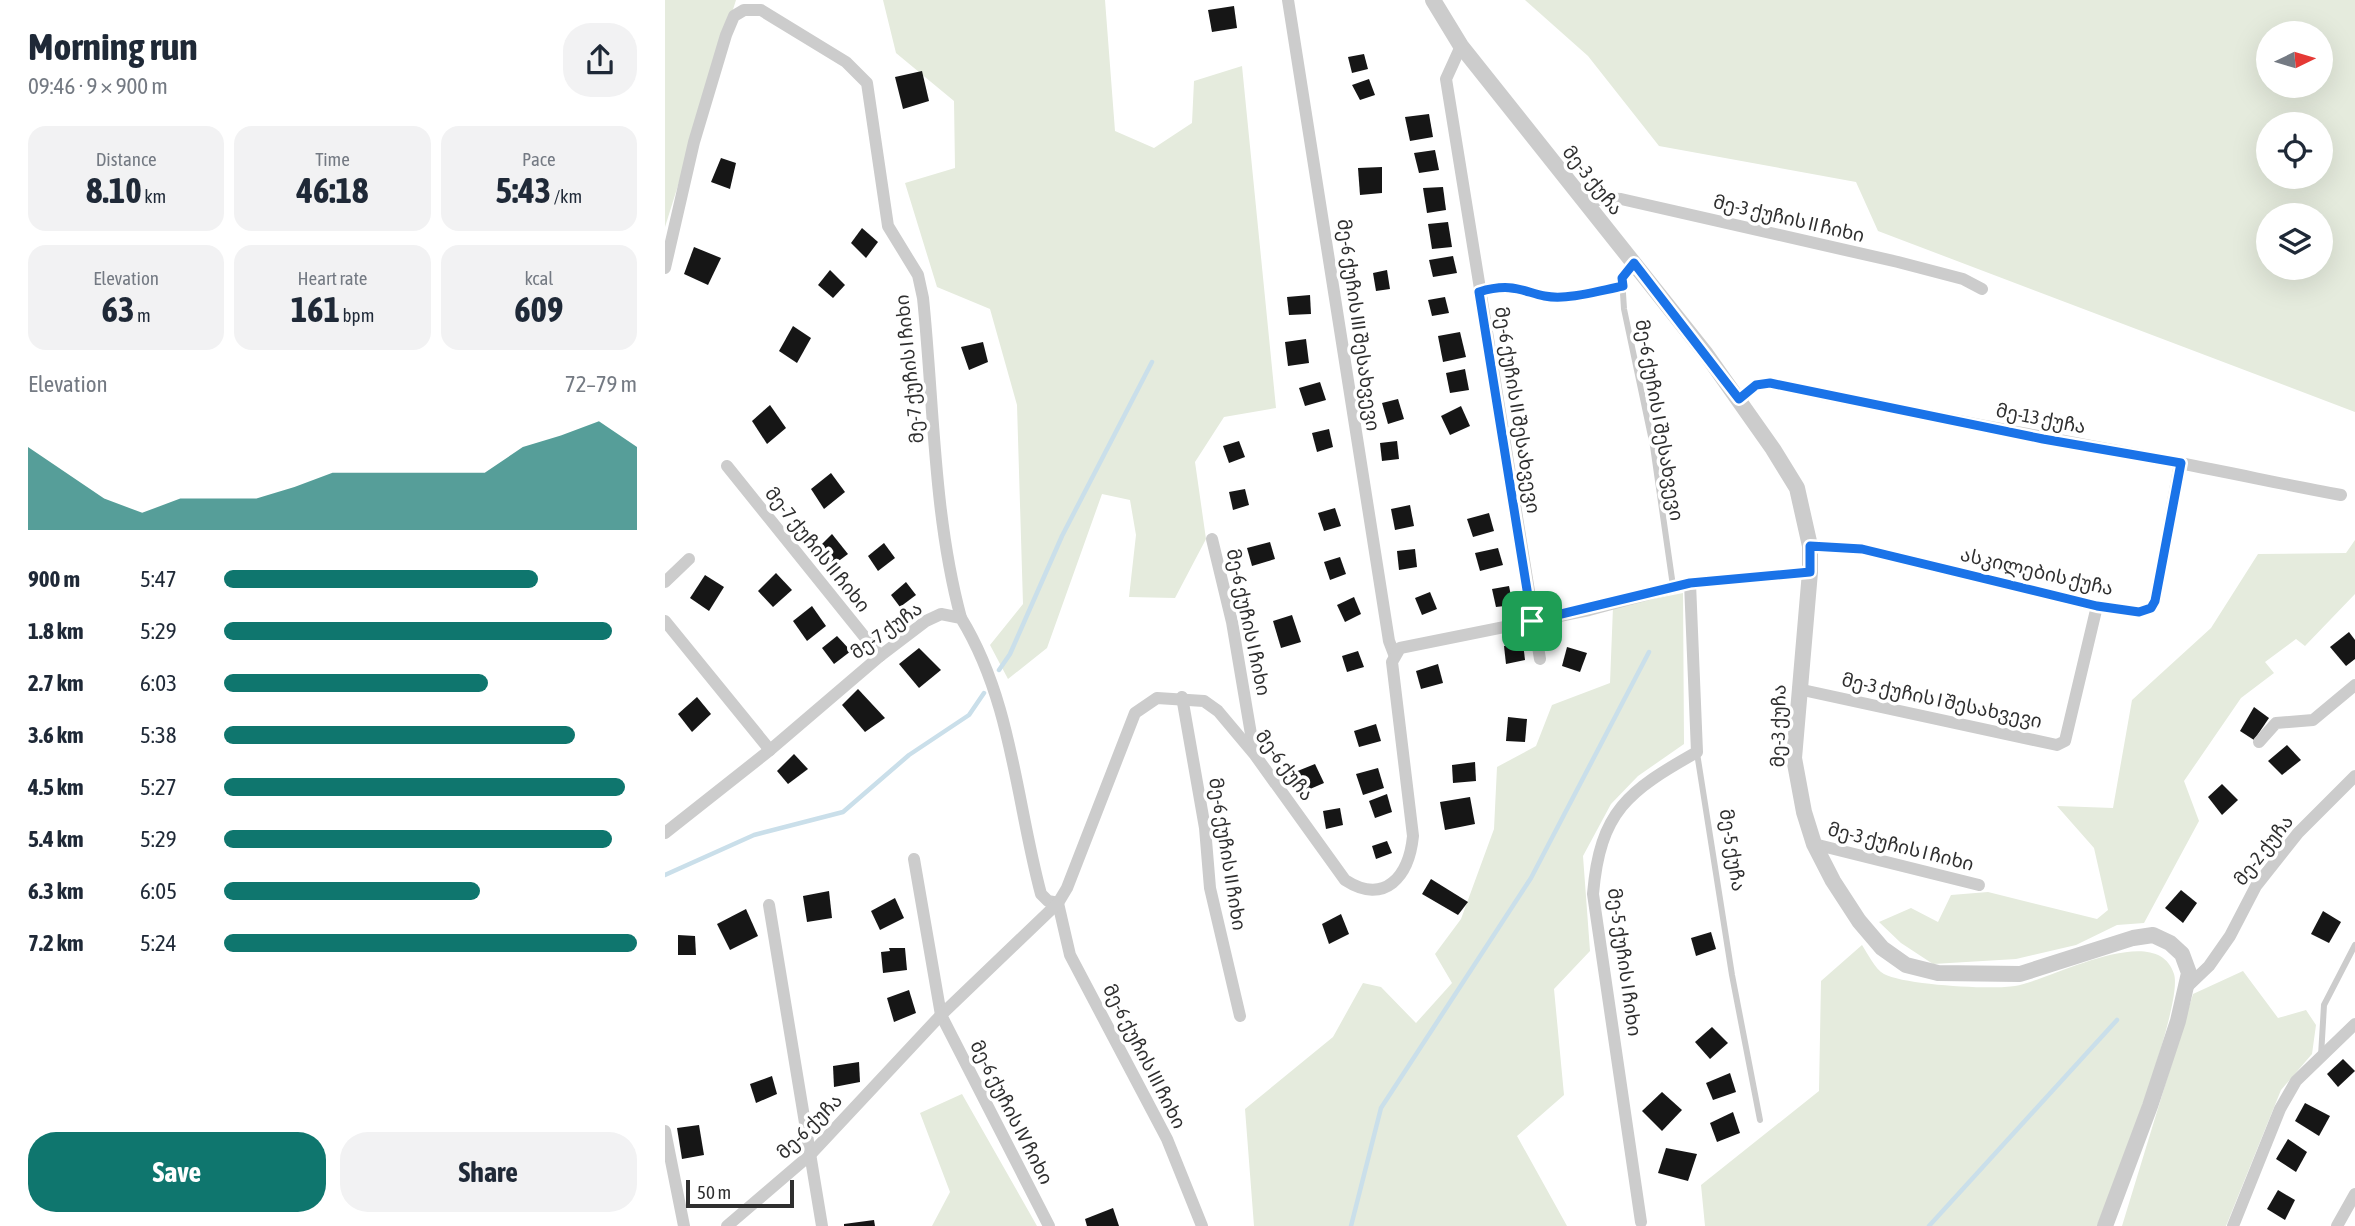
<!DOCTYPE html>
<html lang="en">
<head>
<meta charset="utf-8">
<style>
  body { margin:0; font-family:"Asap Condensed","Noto Sans Georgian",sans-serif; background:#f2f2f3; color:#1f2937; height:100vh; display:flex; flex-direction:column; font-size:26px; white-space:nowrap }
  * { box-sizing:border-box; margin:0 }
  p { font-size:23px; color:#747a83 }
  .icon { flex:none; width:38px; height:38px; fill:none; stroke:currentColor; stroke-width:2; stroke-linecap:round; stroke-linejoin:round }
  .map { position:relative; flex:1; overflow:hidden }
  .panel { display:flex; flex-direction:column; background:#fff; width:665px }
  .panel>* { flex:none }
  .needle { width:46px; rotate:85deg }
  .buttons { position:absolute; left:1591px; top:21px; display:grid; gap:14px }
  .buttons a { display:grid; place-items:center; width:77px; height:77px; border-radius:50%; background:#fff; box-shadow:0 7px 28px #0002; font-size:35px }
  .scale { position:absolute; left:21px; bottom:18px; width:108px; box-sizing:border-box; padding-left:7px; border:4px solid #2f2f2f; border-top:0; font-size:19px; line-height:24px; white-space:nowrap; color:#2f2f2f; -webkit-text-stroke:5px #fff; paint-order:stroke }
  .pin { position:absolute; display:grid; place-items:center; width:60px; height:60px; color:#fff; margin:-30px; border-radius:14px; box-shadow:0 4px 10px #0006 }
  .round { display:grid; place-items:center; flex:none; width:74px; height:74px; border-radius:28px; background:#f2f2f3 }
  .summary { display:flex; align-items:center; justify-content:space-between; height:119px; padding:0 28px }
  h1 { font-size:38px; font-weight:700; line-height:52px }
  .metrics { display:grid; grid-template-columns:repeat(3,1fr); gap:10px; height:119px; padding:7px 28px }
  .metrics div { display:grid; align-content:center; border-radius:18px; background:#f2f2f3; text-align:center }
  .metrics b { font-size:35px; font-weight:700 }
  .metrics small { font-size:19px; font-weight:400 }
  .metrics p { font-size:19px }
  .chart { height:196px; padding:14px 28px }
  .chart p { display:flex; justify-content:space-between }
  .chart svg { width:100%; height:126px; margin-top:7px; fill:#0f766e; opacity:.7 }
  .cta { display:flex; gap:14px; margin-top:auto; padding:14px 28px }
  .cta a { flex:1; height:80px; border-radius:28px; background:#0f766e; color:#fff; font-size:28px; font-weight:700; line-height:80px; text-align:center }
  .cta a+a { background:#f2f2f3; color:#1f2937 }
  ul { padding:0 28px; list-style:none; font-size:23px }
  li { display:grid; grid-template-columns:112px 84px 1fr; align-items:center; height:52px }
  li i { height:18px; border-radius:9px; background:#0f766e }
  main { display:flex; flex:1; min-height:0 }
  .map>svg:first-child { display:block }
</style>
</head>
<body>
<main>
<section class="panel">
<div class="summary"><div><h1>Morning run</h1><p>09:46 · 9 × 900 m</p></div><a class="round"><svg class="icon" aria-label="share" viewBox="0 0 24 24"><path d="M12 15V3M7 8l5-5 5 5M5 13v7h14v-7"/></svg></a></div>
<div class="metrics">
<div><p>Distance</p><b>8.10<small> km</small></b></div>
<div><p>Time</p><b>46:18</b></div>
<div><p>Pace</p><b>5:43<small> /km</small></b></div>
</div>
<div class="metrics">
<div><p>Elevation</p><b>63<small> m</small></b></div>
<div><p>Heart rate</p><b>161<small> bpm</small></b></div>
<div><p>kcal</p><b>609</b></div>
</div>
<div class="chart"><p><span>Elevation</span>72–79 m</p>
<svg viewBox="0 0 160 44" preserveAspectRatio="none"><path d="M0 44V15L10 24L20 33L30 38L40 33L50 33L60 33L70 29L80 24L90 24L100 24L110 24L120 24L130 15L140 11L150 6L160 15V44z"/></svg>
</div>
<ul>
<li><b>900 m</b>5:47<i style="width:76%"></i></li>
<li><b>1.8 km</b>5:29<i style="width:94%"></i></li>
<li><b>2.7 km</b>6:03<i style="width:64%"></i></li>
<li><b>3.6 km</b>5:38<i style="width:85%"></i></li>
<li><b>4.5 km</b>5:27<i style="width:97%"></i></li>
<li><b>5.4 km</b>5:29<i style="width:94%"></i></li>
<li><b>6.3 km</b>6:05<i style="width:62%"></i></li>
<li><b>7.2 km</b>5:24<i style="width:100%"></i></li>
</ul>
<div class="cta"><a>Save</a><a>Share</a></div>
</section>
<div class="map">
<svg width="1690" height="1226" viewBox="0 0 1690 1226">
  <rect width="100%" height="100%" fill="#fff"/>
  <g fill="#e5ebdd" fill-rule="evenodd">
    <path d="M 0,0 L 71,0 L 0,227 Z"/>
    <path d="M 218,0 L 440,0 L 450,131 L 489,148 L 527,123 L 529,81 L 577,66 L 611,408 L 559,417 L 530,462 L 541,539 L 510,598 L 464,597 L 471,535 L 465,500 L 437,494 L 382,648 L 343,679 L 325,645 L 358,604 L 352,405 L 325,309 L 272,287 L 240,183 L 290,168 L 289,101 L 231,53 Z"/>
    <path d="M 860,0 L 1690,0 L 1690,412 L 1213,231 L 1191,182 L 994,146 L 923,56 ZM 1603,33 L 1656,33 L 1656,86 L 1603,86 ZM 1603,124 L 1656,124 L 1656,177 L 1603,177 ZM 1603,215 L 1656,215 L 1656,268 L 1603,268 Z"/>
    <path d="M 1690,540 L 1690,594 L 1640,646 L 1631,639 L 1600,662 L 1609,673 L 1576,698 L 1519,781 L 1534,821 L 1479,923 L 1452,925 L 1411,945 L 1351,959 L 1268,964 L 1236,943 L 1214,922 L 1246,908 L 1273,922 L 1286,895 L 1323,892 L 1432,919 L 1443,910 L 1429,848 L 1392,806 L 1448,808 L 1467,700 L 1546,628 L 1593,554 L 1681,553 Z"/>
    <path d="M 1018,593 L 1019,744 L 973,776 L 946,804 L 918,856 L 925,951 L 889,989 L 899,1095 L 852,1136 L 902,1226 L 589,1226 L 580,1109 L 668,1037 L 698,983 L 716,987 L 751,1023 L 787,983 L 770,954 L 796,919 L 829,829 L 832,767 L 871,746 L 887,705 L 945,683 L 948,607 Z"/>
    <path d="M 1197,945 C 1203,954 1210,969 1219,974 C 1239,985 1327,990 1350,986 C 1386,980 1492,919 1509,974 C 1519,1005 1448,1187 1432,1226 L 1040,1226 L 1036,1185 L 1154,1091 L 1156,981 Z"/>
    <path d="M 1578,971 L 1613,1018 L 1641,1010 L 1651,1025 L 1647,1054 L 1616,1090 L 1561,1226 L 1457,1226 L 1528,994 Z"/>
    <path d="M 297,1094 L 372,1226 L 267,1226 L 285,1192 L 255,1113 Z"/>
  </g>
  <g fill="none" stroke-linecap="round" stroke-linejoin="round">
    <g stroke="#cadfea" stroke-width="4.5">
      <path d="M 334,670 L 345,654 L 397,536 L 487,362"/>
      <path d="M 0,875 L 89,835 L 178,812 L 244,755 L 304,715 L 319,693"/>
      <path d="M 686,1226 L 716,1108 L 866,878 L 984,652"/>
      <path d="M 1264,1226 L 1452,1020"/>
    </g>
  </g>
  <g fill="#161616">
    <path d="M 569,6 L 572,28 L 547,32 L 543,10 Z"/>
    <path d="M 699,54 L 703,69 L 687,73 L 683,57 Z"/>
    <path d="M 257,71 L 264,101 L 238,109 L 230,77 Z"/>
    <path d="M 704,79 L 710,95 L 695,100 L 687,85 Z"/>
    <path d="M 764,114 L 768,137 L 745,141 L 740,117 Z"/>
    <path d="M 770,150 L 774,170 L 754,173 L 749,153 Z"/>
    <path d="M 56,158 L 71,163 L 65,189 L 46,182 Z"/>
    <path d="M 717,167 L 717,193 L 695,195 L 693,168 Z"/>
    <path d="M 778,187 L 781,210 L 762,213 L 758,188 Z"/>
    <path d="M 783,222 L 787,247 L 767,249 L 763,224 Z"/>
    <path d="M 197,228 L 213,242 L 201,258 L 186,243 Z"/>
    <path d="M 29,247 L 56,258 L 43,285 L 19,274 Z"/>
    <path d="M 788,256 L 792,273 L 768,277 L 764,260 Z"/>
    <path d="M 165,270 L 180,285 L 168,298 L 153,285 Z"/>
    <path d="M 722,270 L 725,289 L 711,291 L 708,273 Z"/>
    <path d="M 645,295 L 646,314 L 624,315 L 622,297 Z"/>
    <path d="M 780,297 L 784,313 L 767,316 L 763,300 Z"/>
    <path d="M 128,326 L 146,338 L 132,363 L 114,351 Z"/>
    <path d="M 795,332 L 801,357 L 778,362 L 773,336 Z"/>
    <path d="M 641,339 L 644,363 L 623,366 L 620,342 Z"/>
    <path d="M 318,342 L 323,362 L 304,370 L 296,347 Z"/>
    <path d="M 800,369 L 804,390 L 785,393 L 781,373 Z"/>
    <path d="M 655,382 L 661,400 L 640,406 L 634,388 Z"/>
    <path d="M 733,399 L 739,419 L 723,424 L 717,403 Z"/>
    <path d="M 105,405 L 121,428 L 102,444 L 87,421 Z"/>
    <path d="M 796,406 L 805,426 L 785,435 L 776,416 Z"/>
    <path d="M 664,429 L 668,447 L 652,452 L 647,433 Z"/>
    <path d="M 574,441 L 580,457 L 564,463 L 558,446 Z"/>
    <path d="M 732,441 L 734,459 L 717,461 L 715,443 Z"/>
    <path d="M 166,473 L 180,492 L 159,509 L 146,489 Z"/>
    <path d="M 580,489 L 584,505 L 568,510 L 564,492 Z"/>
    <path d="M 745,505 L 749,526 L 730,530 L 726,509 Z"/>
    <path d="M 670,508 L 676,526 L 659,531 L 653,513 Z"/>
    <path d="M 824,513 L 829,531 L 808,537 L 802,519 Z"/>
    <path d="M 167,534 L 183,554 L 163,569 L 149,552 Z"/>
    <path d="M 605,542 L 610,559 L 587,566 L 582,548 Z"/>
    <path d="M 219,543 L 230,558 L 213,571 L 203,556 Z"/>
    <path d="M 833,548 L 838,565 L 815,571 L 810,553 Z"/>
    <path d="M 750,549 L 752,567 L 734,570 L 732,551 Z"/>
    <path d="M 675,557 L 681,574 L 665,580 L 659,562 Z"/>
    <path d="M 111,573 L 127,590 L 108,607 L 93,591 Z"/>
    <path d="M 40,575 L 59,587 L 44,611 L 25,598 Z"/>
    <path d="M 241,582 L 251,595 L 235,607 L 226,595 Z"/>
    <path d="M 844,586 L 848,605 L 831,607 L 827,589 Z"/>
    <path d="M 765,592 L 772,609 L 757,615 L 750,598 Z"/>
    <path d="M 689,597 L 696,614 L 680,622 L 672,605 Z"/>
    <path d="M 147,606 L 161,626 L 142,641 L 128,621 Z"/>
    <path d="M 627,615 L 636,642 L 616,648 L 608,621 Z"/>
    <path d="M 1684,632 L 1690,640 L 1690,659 L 1681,666 L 1665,647 Z"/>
    <path d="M 172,636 L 186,651 L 169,664 L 157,648 Z"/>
    <path d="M 858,643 L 860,660 L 841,664 L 839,646 Z"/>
    <path d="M 902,647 L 922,653 L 915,672 L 897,666 Z"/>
    <path d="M 254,648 L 276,670 L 254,688 L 234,664 Z"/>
    <path d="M 693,651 L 699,667 L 682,672 L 677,656 Z"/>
    <path d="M 773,664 L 778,683 L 756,689 L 751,671 Z"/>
    <path d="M 193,689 L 220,718 L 200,732 L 177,705 Z"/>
    <path d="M 32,697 L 46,714 L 27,732 L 13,714 Z"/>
    <path d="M 1589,707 L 1604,718 L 1589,740 L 1575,731 Z"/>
    <path d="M 843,717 L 862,719 L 860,742 L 841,741 Z"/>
    <path d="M 711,724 L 716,741 L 694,747 L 689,731 Z"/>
    <path d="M 1622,745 L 1636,760 L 1617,775 L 1603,761 Z"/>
    <path d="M 129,754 L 143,769 L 123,784 L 112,771 Z"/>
    <path d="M 810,762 L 811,781 L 788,783 L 787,765 Z"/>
    <path d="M 650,764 L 659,783 L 638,792 L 630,772 Z"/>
    <path d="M 713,768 L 719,788 L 698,795 L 691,774 Z"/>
    <path d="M 1557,784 L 1573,800 L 1557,815 L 1543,797 Z"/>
    <path d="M 722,794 L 727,812 L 710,818 L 704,801 Z"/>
    <path d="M 805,797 L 810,824 L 780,830 L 775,802 Z"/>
    <path d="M 675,808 L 678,825 L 661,829 L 658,811 Z"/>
    <path d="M 722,841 L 727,853 L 711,859 L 707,846 Z"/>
    <path d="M 766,879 L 803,902 L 793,915 L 757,894 Z"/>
    <path d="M 1516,890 L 1532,903 L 1518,923 L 1500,908 Z"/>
    <path d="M 164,891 L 167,918 L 142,922 L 138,896 Z"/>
    <path d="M 230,898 L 239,918 L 215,930 L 206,911 Z"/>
    <path d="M 81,909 L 93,936 L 65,950 L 52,924 Z"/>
    <path d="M 1658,911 L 1676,922 L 1664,943 L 1646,934 Z"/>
    <path d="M 676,914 L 684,934 L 664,944 L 657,924 Z"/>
    <path d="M 1046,932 L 1051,949 L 1031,956 L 1026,938 Z"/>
    <path d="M 13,935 L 30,936 L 31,955 L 13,955 Z"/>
    <path d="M 224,948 L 240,948 L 242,970 L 218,973 L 216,952 L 225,951 Z"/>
    <path d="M 244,990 L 251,1013 L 229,1022 L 222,998 Z"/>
    <path d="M 1047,1027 L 1063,1043 L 1045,1059 L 1030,1042 Z"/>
    <path d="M 1678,1059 L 1690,1071 L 1673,1087 L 1662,1074 Z"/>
    <path d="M 194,1062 L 195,1082 L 169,1087 L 168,1066 Z"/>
    <path d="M 1065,1073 L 1071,1092 L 1048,1100 L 1041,1083 Z"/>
    <path d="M 107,1076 L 112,1094 L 91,1103 L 85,1084 Z"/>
    <path d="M 997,1092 L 1017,1110 L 997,1131 L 977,1111 Z"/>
    <path d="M 1640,1103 L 1665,1116 L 1654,1136 L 1630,1121 Z"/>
    <path d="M 1068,1112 L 1075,1133 L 1052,1142 L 1045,1123 Z"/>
    <path d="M 34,1125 L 39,1155 L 17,1159 L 12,1128 Z"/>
    <path d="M 1623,1139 L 1642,1152 L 1631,1172 L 1611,1159 Z"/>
    <path d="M 1001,1148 L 1032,1154 L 1023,1181 L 993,1173 Z"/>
    <path d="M 1613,1190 L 1630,1200 L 1620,1220 L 1602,1209 Z"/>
    <path d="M 448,1208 L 454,1226 L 422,1226 L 420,1219 Z"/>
    <path d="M 209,1220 L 210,1226 L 179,1226 L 179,1224 Z"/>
  </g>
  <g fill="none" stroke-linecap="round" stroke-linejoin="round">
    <g stroke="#ccc" stroke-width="6">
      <path d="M 968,264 L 957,278 L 959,309 L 988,446 L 1008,586"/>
      <path d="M 816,292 C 845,282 864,294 892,297 C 912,299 938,290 958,286"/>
      <path d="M 1032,753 L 1067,975 L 1095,1120"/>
      <path d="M 1656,1056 L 1659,1005 L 1690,945"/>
    </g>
    <g stroke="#ccc" stroke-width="12">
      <path d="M 623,0 L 724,641 L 729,654"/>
      <path d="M 796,46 L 781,79 L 875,659"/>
      <path d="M 922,206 L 936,198 L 956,199 L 1233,262 L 1298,279 L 1317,289"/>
      <path d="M 0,268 L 29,142 L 61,35 L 69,16 L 79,10 L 96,10 L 181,62 L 202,83 L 223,226 L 253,275 L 258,298 C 269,404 268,514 296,618"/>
      <path d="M 1074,399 L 1091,385 L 1105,383 C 1241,413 1378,436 1514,463 C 1568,473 1621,485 1676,495"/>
      <path d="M 62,466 L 215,656"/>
      <path d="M 547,539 L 567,622 L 589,752"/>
      <path d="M 1145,546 L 1197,549 L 1432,606 L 1473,612 L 1486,608 L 1490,601 L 1515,463"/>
      <path d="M 0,582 L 24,559"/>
      <path d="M 0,621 L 105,750"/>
      <path d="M 1133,689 L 1392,745 L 1400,741 L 1432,606"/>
      <path d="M 517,697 L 540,828 L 545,888 L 575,1016"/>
      <path d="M 1594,742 L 1611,723 L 1648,720 L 1690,685"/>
      <path d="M 0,833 L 105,750 L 215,656 L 261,621 L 276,614 L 296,618 C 347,701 351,801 376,894 L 383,901 L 393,903"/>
      <path d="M 1149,844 L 1314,885"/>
      <path d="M 249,859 L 276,1015 L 384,1226"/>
      <path d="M 393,903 L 405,955 L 502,1139 L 537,1226"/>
      <path d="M 104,905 L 157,1226"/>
      <path d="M 1521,988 L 1544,966 L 1565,936 L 1591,886 L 1633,833 L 1690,776"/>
      <path d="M 0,1131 L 19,1226"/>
      <path d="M 976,1222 L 928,894 C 935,811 963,791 1032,752 L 1025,583"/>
      <path d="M 62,1226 L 145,1155 L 276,1015 L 393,903 L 402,888 L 470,713 L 492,698 L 539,701 L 553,711 L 590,755 L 680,880 C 720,906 744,876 748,836 L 727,662 L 735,648 L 924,610 L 1025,583 L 1145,572"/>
      <path d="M 1568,1226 L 1615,1109 L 1631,1081 L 1690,1024"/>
      <path d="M 1672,1226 L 1690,1194"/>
    </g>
    <path stroke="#ccc" stroke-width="16" d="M 768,0 L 796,46 L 1041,354 L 1108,449 L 1132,488 L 1145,546 L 1145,572 L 1129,758 L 1139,812 L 1149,844 L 1168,881 L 1194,921 L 1217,948 L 1241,965 L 1273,973 L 1355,974 L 1468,938 L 1488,935 L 1505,943 L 1517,954 L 1524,973 L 1513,1021 L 1485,1106 L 1440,1226"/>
  </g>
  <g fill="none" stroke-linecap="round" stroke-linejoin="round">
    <defs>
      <path id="route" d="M 969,263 L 1074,399 L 1091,385 L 1105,383 L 1378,439 L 1516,463 L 1490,601 L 1486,608 L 1474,612 L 1432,606 L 1197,549 L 1145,546 L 1145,572 L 1025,583 L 867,621 L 814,292 C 856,279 864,299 897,297 C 917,296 938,290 958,286 L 957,278 Z"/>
    </defs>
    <use href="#route" stroke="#fff" stroke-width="14"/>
    <use href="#route" stroke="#1a73e8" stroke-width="9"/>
  </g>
  <g text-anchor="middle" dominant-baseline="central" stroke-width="7" stroke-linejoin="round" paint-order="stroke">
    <g font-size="19" fill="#2f2f2f" stroke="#fff">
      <text transform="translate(928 180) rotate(51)">მე-3 ქუჩა</text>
      <text transform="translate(1124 218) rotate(13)">მე-3 ქუჩის II ჩიხი</text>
      <text transform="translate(694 325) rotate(82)">მე-6 ქუჩის III შესახვევი</text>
      <text transform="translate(244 369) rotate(-96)">მე-7 ქუჩის I ჩიხი</text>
      <text transform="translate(853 410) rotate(81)">მე-6 ქუჩის II შესახვევი</text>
      <text transform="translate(1376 418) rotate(11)">მე-13 ქუჩა</text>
      <text transform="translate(995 420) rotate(80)">მე-6 ქუჩის I შესახვევი</text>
      <text transform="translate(153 549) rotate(51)">მე-7 ქუჩის II ჩიხი</text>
      <text transform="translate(1372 571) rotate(13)">ასკილების ქუჩა</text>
      <text transform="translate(584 622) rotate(78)">მე-6 ქუჩის I ჩიხი</text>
      <text transform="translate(221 630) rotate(-36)">მე-7 ქუჩა</text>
      <text transform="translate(1277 700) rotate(12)">მე-3 ქუჩის I შესახვევი</text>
      <text transform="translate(1113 726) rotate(-89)">მე-3 ქუჩა</text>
      <text transform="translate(620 765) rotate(53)">მე-6 ქუჩა</text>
      <text transform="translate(1236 846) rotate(14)">მე-3 ქუჩის I ჩიხი</text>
      <text transform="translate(1068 850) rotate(81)">მე-5 ქუჩა</text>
      <text transform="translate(1598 850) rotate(-52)">მე-2 ქუჩა</text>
      <text transform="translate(563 854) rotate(81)">მე-6 ქუჩის II ჩიხი</text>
      <text transform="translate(960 962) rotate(82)">მე-5 ქუჩის I ჩიხი</text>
      <text transform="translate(480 1056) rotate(63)">მე-6 ქუჩის III ჩიხი</text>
      <text transform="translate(347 1112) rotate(63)">მე-6 ქუჩის IV ჩიხი</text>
      <text transform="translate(144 1126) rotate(-45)">მე-6 ქუჩა</text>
    </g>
  </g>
</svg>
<div class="buttons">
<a><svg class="needle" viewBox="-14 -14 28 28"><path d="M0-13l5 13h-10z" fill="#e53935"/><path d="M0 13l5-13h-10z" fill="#747a83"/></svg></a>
<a><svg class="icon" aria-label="locate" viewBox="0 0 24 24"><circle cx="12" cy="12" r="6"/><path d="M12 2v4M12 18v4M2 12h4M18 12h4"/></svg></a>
<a><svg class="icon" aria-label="layers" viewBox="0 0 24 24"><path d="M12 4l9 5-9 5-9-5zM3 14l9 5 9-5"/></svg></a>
</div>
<div class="scale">50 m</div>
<div class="pin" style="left:867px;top:621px;background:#1e9e55"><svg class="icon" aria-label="arrive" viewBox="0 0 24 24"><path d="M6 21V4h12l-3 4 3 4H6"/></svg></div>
</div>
</main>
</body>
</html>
